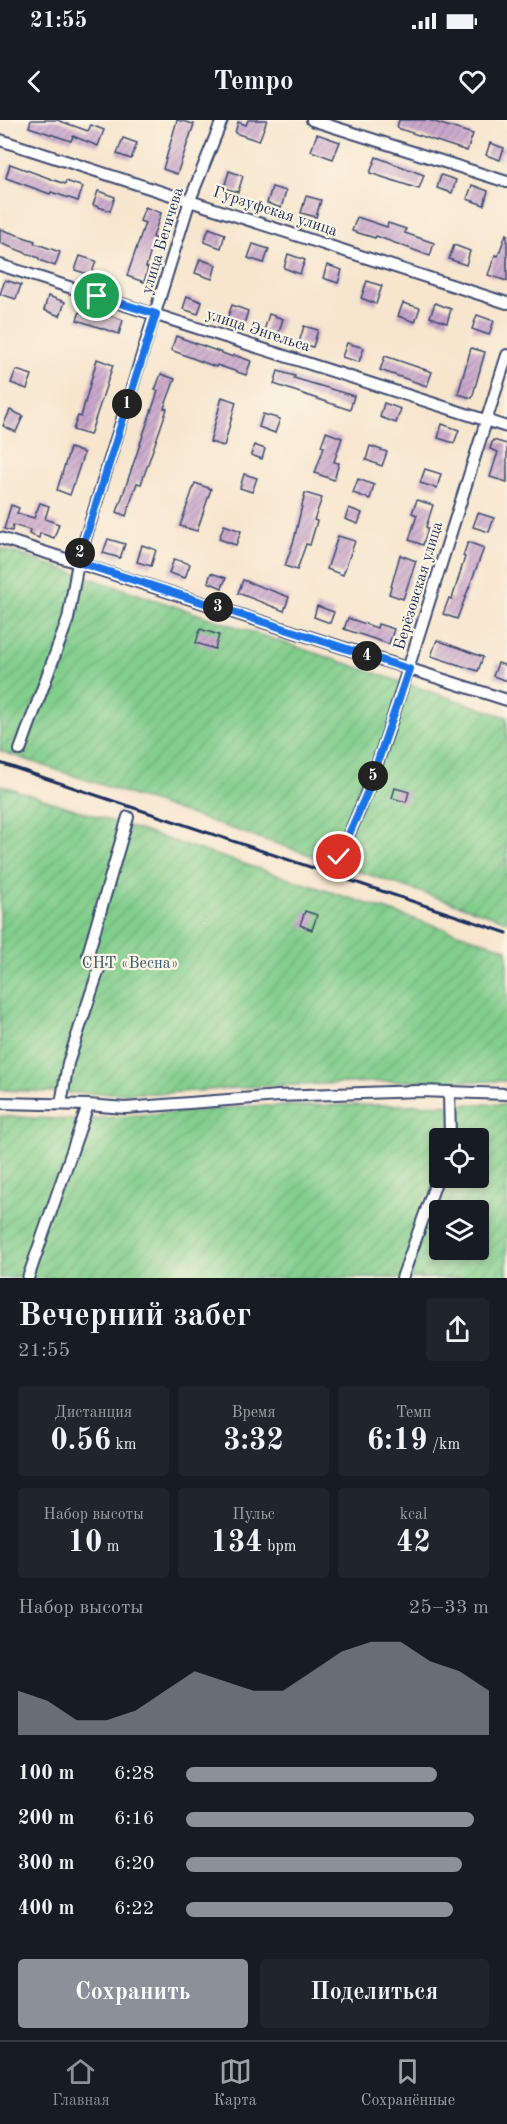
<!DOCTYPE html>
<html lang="ru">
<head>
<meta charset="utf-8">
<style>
  body { margin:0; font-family:"Old Standard TT",serif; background:#20242c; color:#f1f3f6; height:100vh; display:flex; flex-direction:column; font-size:22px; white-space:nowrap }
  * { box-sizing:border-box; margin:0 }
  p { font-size:20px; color:#9ea1a6 }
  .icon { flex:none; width:33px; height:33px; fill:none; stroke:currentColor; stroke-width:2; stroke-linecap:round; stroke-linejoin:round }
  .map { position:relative; height:1158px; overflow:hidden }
  .details { display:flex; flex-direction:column; background:#171b24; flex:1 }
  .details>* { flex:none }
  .tools { position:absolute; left:429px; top:1008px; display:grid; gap:12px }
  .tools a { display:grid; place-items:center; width:60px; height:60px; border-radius:6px; background:#171b24; box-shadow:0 3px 9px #0003; font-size:30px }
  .pin { position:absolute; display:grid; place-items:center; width:51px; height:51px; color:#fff; margin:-26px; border:3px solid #fff; border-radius:50%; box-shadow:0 2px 6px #0007 }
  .km { position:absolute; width:30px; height:30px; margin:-15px; border-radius:50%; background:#222; color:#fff; font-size:16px; line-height:30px; text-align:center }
  .round { display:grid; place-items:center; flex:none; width:63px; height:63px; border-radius:6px; background:#20242c }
  .summary { display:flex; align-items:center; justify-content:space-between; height:102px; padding:0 18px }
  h1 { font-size:33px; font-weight:700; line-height:45px }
  .metrics { display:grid; grid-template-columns:repeat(3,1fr); gap:9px; height:102px; padding:6px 18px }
  .metrics div { display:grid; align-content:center; border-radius:6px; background:#20242c; text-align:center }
  .metrics b { font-size:30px; font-weight:700 }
  .metrics small { font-size:16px; font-weight:400 }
  .metrics p { font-size:16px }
  .chart { height:168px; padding:12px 18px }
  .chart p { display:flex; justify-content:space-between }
  .chart svg { width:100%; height:108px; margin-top:6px; fill:#8c9099; opacity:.7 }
  .button { display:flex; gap:12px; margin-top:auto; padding:12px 18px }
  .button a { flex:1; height:69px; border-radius:6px; background:#8c9099; color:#fff; font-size:24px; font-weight:700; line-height:69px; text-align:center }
  .button a+a { background:#20242c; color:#f1f3f6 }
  ul { padding:0 18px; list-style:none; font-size:20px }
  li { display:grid; grid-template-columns:96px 72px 1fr; align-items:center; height:45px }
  li i { height:15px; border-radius:8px; background:#8c9099 }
  .status { display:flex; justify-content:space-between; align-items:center; height:42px; padding:0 30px; background:#171b24; direction:ltr }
  .status svg { height:16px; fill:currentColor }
  header { display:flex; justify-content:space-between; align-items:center; height:78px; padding:0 18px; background:#171b24; font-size:27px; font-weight:700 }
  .tab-bar { display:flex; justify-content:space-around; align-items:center; height:84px; border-top:2px solid #363941; background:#171b24; font-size:16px; color:#9ea1a6 }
  .tab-bar a { display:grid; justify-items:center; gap:3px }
  .tab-bar .active { color:#8c9099 }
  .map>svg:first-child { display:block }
</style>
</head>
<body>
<div class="status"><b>21:55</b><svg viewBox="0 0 49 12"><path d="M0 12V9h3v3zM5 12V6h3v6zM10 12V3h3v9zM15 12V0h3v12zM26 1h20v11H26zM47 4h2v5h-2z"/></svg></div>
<header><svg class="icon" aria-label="back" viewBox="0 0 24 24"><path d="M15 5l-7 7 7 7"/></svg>Tempo<svg class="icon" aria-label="heart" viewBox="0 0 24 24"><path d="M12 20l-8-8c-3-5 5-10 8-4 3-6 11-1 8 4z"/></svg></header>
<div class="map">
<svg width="507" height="1158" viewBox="0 0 507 1158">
  <defs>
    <pattern id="garden-furrows" width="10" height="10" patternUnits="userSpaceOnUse" patternTransform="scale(1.5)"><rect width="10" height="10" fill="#82ce8c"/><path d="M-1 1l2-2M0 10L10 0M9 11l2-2" fill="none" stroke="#70b17b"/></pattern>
    <pattern id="building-hatch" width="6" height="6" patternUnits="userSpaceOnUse" patternTransform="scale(1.5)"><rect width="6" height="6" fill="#cba8cc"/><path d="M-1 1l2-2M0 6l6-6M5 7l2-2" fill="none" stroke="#a489a9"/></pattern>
  </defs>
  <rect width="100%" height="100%" fill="#fcf5e5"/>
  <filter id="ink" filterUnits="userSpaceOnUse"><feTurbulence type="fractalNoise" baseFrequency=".0167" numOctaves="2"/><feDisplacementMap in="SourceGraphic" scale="12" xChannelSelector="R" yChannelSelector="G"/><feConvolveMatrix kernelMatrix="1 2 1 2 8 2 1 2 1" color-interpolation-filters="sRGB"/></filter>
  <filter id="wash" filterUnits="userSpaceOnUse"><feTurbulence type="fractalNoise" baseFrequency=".008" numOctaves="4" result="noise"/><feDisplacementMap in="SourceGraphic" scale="24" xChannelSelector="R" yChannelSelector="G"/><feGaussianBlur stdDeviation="1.35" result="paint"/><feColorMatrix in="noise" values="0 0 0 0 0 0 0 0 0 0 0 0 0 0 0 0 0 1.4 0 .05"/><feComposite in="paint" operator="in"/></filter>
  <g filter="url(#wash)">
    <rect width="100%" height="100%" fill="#f7e5cd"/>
    <g fill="url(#garden-furrows)" stroke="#4e7e75" stroke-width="1.5" fill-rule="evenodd">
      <path d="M 0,428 L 507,597 L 507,801 L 0,631 Z"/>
      <path d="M 0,665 L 507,829 L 507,961 L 403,961 L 265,966 L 166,973 L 79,973 L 0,970 Z"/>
      <path d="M 507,984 L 507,1158 L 0,1158 L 0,996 L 76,1000 L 254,986 ZM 440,1018 L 478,1018 L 478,1058 L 440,1058 ZM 440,1090 L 478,1090 L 478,1130 L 440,1130 Z"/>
    </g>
    <g id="blocks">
      <g fill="url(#building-hatch)">
        <path d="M 31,0 L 57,0 L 88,11 L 91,5 L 104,10 L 98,26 L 73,16 L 71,21 L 29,7 Z"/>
        <path d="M 177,0 L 194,4 L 177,54 L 163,49 Z"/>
        <path d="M 248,0 L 267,0 L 259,21 L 235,13 L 238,2 L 246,5 Z"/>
        <path d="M 399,0 L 428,0 L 473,14 L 467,31 L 397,8 Z"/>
        <path d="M 317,14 L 340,22 L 333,39 L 311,31 Z"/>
        <path d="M 123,18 L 137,23 L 131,39 L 117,34 Z"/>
        <path d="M 490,23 L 504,28 L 500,40 L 486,35 Z"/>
        <path d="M 376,37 L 424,55 L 419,69 L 370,53 Z"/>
        <path d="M 10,44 L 65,64 L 66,61 L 83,67 L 78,81 L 51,72 L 50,74 L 6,58 Z"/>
        <path d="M 229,51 L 243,56 L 238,72 L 224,68 Z"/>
        <path d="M 441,55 L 456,60 L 452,73 L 437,68 Z"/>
        <path d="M 472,65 L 488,71 L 484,85 L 467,79 Z"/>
        <path d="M 272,67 L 286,71 L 281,88 L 267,83 Z"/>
        <path d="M 98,71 L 115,77 L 110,91 L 93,85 Z"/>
        <path d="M 306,76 L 321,80 L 316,97 L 301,93 Z"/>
        <path d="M 145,87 L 161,93 L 153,117 L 155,118 L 146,147 L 148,148 L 144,162 L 127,156 L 145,103 L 140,101 Z"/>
        <path d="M 357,97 L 387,107 L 388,103 L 406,109 L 405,113 L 434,123 L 430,136 L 376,116 L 375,118 L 352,111 Z"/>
        <path d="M 209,108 L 225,114 L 221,128 L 204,122 Z"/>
        <path d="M 0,109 L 35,121 L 34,123 L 60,132 L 55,146 L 39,140 L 39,138 L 0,123 Z"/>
        <path d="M 506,114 L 507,114 L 507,161 L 488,155 L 495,135 L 498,136 Z"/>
        <path d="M 253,124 L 269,129 L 264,143 L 248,138 Z"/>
        <path d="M 454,125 L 470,131 L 466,145 L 449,139 Z"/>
        <path d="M 288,134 L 305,140 L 300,154 L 284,148 Z"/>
        <path d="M 80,136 L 96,141 L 91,155 L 75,150 Z"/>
        <path d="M 200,139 L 216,145 L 212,159 L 195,153 Z"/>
        <path d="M 327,145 L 342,150 L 338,163 L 323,158 Z"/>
        <path d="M 5,160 L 21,165 L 16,179 L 0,174 Z"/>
        <path d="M 367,161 L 382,166 L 376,184 L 361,178 Z"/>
        <path d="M 48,176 L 65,182 L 60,196 L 44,190 Z"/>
        <path d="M 187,176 L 202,182 L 198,194 L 183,189 Z"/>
        <path d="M 403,183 L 420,188 L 415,202 L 398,196 Z"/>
        <path d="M 435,183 L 451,189 L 447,203 L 430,197 Z"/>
        <path d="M 232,185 L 248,191 L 244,204 L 227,199 Z"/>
        <path d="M 82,186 L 123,200 L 119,214 L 77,200 Z"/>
        <path d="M 269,194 L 283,199 L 278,215 L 264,211 Z"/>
        <path d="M 477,195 L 494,201 L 489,215 L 472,209 Z"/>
        <path d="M 304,206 L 318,210 L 313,227 L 299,223 Z"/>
        <path d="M 176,216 L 233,237 L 234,235 L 251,241 L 246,255 L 217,245 L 216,247 L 171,230 Z"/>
        <path d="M 347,223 L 364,228 L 359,242 L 342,237 Z"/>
        <path d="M 471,228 L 485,232 L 472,278 L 458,274 Z"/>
        <path d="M 385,236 L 432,252 L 427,266 L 380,250 Z"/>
        <path d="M 97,239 L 113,245 L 90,315 L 73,310 L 78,296 L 81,297 Z"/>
        <path d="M 16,250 L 32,255 L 27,269 L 11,263 Z"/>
        <path d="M 278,251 L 295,256 L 294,258 L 354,276 L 350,290 L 274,264 Z"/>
        <path d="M 161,254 L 175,259 L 164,288 L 167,289 L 141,364 L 137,363 L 126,396 L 117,392 L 158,271 L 155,270 Z"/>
        <path d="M 222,277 L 236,282 L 224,326 L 210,322 Z"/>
        <path d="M 384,283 L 401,289 L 396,303 L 380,297 Z"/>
        <path d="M 10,290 L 23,296 L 16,312 L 3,306 Z"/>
        <path d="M 263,294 L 280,299 L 275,313 L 259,307 Z"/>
        <path d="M 442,304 L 459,310 L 454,323 L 438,318 Z"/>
        <path d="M 326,312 L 342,318 L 334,342 L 339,343 L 334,360 L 315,353 L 324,327 L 321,326 Z"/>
        <path d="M 493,320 L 507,324 L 507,362 L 490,357 L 498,332 L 490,329 Z"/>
        <path d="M 254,325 L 265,329 L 262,339 L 251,335 Z"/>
        <path d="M 370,326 L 387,332 L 382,346 L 366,340 Z"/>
        <path d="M 70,328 L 84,333 L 70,375 L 57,370 Z"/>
        <path d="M 425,349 L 441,354 L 437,368 L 420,363 Z"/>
        <path d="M 244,354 L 257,358 L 252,372 L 240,368 Z"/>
        <path d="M 358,359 L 374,365 L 370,379 L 353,373 Z"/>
        <path d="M 195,363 L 211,369 L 197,411 L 180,406 Z"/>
        <path d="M 305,373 L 322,378 L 314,400 L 317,401 L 310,425 L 306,424 L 297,450 L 285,446 L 294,420 Z"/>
        <path d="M 417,380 L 433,385 L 426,407 L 428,408 L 423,425 L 409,420 L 417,395 L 412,393 Z"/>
        <path d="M 40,383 L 49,386 L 45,399 L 59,404 L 54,418 L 40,413 L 39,418 L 29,414 L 30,410 L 13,405 L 12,411 L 4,409 L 11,385 L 19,388 L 17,393 L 34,398 Z"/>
        <path d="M 349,388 L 362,393 L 358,404 L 345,399 Z"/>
        <path d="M 478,393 L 494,398 L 489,412 L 473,407 Z"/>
        <path d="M 224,405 L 241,411 L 236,425 L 219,419 Z"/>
        <path d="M 338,416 L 355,421 L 343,455 L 327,449 Z"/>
        <path d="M 108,419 L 125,424 L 120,438 L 103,433 Z"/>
        <path d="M 468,422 L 484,428 L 457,499 L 443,494 L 449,478 L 452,479 L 465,437 L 463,436 Z"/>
        <path d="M 142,425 L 156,430 L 151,446 L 137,442 Z"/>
        <path d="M 400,435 L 416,441 L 403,479 L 389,474 Z"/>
        <path d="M 174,439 L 190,444 L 185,458 L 169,453 Z"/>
        <path d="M 211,453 L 226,458 L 222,468 L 208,462 Z"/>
        <path d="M 243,460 L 289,477 L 284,491 L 238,473 Z"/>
        <path d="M 317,486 L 334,492 L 330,503 L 314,497 Z"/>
        <path d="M 348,498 L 377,508 L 378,504 L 394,509 L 389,524 L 344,509 Z"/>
        <path d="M 200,509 L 219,515 L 215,529 L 196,523 Z"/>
        <path d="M 437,520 L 483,537 L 478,551 L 431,536 Z"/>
        <path d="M 498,543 L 507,546 L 507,561 L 493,556 Z"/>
        <path d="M 395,668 L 409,672 L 406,682 L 392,678 Z"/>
        <path d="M 305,791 L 317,795 L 312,810 L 300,805 Z"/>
      </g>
    </g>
  </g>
  <g filter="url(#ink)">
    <use href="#blocks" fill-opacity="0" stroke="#3c4a6f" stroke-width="1.5"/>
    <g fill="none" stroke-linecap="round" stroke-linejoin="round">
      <defs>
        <g id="minor">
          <path d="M 312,0 L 507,62"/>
          <path d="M 0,20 L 507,183"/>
          <path d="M 0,145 L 507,307"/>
          <path d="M 0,418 L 507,580"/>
          <path d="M 20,630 L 68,499 L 78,442 L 190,80 L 222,0"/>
          <path d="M 339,737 L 367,673 L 390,606 L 507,235"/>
          <path d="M 449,972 L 450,1018"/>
          <path d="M 0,983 L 88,985 L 125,988 L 278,976 L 419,971 L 507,974"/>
          <path d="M 61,984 L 68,943 L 100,846 L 88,834 L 128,697"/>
          <path d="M 28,1158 L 88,985"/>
          <path d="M 402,1158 L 440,1051"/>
        </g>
      </defs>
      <use href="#minor" stroke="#3c4a6f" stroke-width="14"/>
      <use href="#minor" stroke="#fff" stroke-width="10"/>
      <path stroke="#1b2f5e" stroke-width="3" d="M 0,643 L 507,813"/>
    </g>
  </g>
  <g fill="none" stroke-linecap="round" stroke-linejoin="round" filter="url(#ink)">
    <defs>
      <path id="route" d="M 97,176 L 156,194 L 78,442 L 409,549 L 367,673 L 339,737"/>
    </defs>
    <use href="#route" stroke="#fff" stroke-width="12"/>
    <use href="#route" stroke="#1a73e8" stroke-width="8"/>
  </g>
  <g text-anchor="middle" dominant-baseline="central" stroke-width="4.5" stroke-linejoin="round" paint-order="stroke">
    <g font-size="16" fill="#1b2f5e" stroke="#fcf5e5">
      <text transform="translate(275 92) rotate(18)">Гурзуфская улица</text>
      <text transform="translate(163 121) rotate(-73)">улица Бегичева</text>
      <text transform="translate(258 211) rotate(18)">улица Энгельса</text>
      <text transform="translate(419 466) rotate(-73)">Берёзовская улица</text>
    </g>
    <g font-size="16" fill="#35576a" stroke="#fcf5e5">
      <text x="130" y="844">СНТ «Весна»</text>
    </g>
  </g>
</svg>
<div class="tools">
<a><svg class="icon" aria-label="locate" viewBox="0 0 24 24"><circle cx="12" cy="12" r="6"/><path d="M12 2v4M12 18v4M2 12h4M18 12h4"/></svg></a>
<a><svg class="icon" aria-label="layers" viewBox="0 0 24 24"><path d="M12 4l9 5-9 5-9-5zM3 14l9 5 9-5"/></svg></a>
</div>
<div class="pin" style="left:97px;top:176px;background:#1e9e55"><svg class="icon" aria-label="arrive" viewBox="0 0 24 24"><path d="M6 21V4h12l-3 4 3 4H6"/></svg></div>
<div class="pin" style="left:339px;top:737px;background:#d93025"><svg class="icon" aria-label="check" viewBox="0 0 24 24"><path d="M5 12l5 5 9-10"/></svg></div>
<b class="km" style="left:127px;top:284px">1</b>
<b class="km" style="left:80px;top:433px">2</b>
<b class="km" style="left:218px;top:487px">3</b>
<b class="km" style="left:367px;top:536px">4</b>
<b class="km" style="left:373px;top:656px">5</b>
</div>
<section class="details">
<div class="summary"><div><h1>Вечерний забег</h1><p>21:55</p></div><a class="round"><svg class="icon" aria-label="share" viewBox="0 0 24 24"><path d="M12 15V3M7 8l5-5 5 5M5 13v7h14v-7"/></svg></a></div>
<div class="metrics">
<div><p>Дистанция</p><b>0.56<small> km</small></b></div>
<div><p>Время</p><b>3:32</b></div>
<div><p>Темп</p><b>6:19<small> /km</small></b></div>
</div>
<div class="metrics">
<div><p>Набор высоты</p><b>10<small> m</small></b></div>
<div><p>Пульс</p><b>134<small> bpm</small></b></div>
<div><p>kcal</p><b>42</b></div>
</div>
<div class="chart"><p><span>Набор высоты</span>25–33 m</p>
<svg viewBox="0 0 160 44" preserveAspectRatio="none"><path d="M0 44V26L10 30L20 38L30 38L40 34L50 26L60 18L70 22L80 26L90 26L100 18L110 10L120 6L130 6L140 14L150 18L160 26V44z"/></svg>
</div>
<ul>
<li><b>100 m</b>6:28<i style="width:83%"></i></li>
<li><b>200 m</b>6:16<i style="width:95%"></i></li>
<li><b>300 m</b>6:20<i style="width:91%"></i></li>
<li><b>400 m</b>6:22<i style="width:88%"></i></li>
</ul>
<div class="button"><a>Сохранить</a><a>Поделиться</a></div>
</section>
<nav class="tab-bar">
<a class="active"><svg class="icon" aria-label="home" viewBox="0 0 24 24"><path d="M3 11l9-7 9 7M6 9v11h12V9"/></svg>Главная</a>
<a><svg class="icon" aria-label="map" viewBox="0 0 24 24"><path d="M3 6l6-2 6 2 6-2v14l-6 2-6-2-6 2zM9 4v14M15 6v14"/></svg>Карта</a>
<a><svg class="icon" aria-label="saved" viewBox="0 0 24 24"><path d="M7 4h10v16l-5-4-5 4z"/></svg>Сохранённые</a>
</nav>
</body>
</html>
